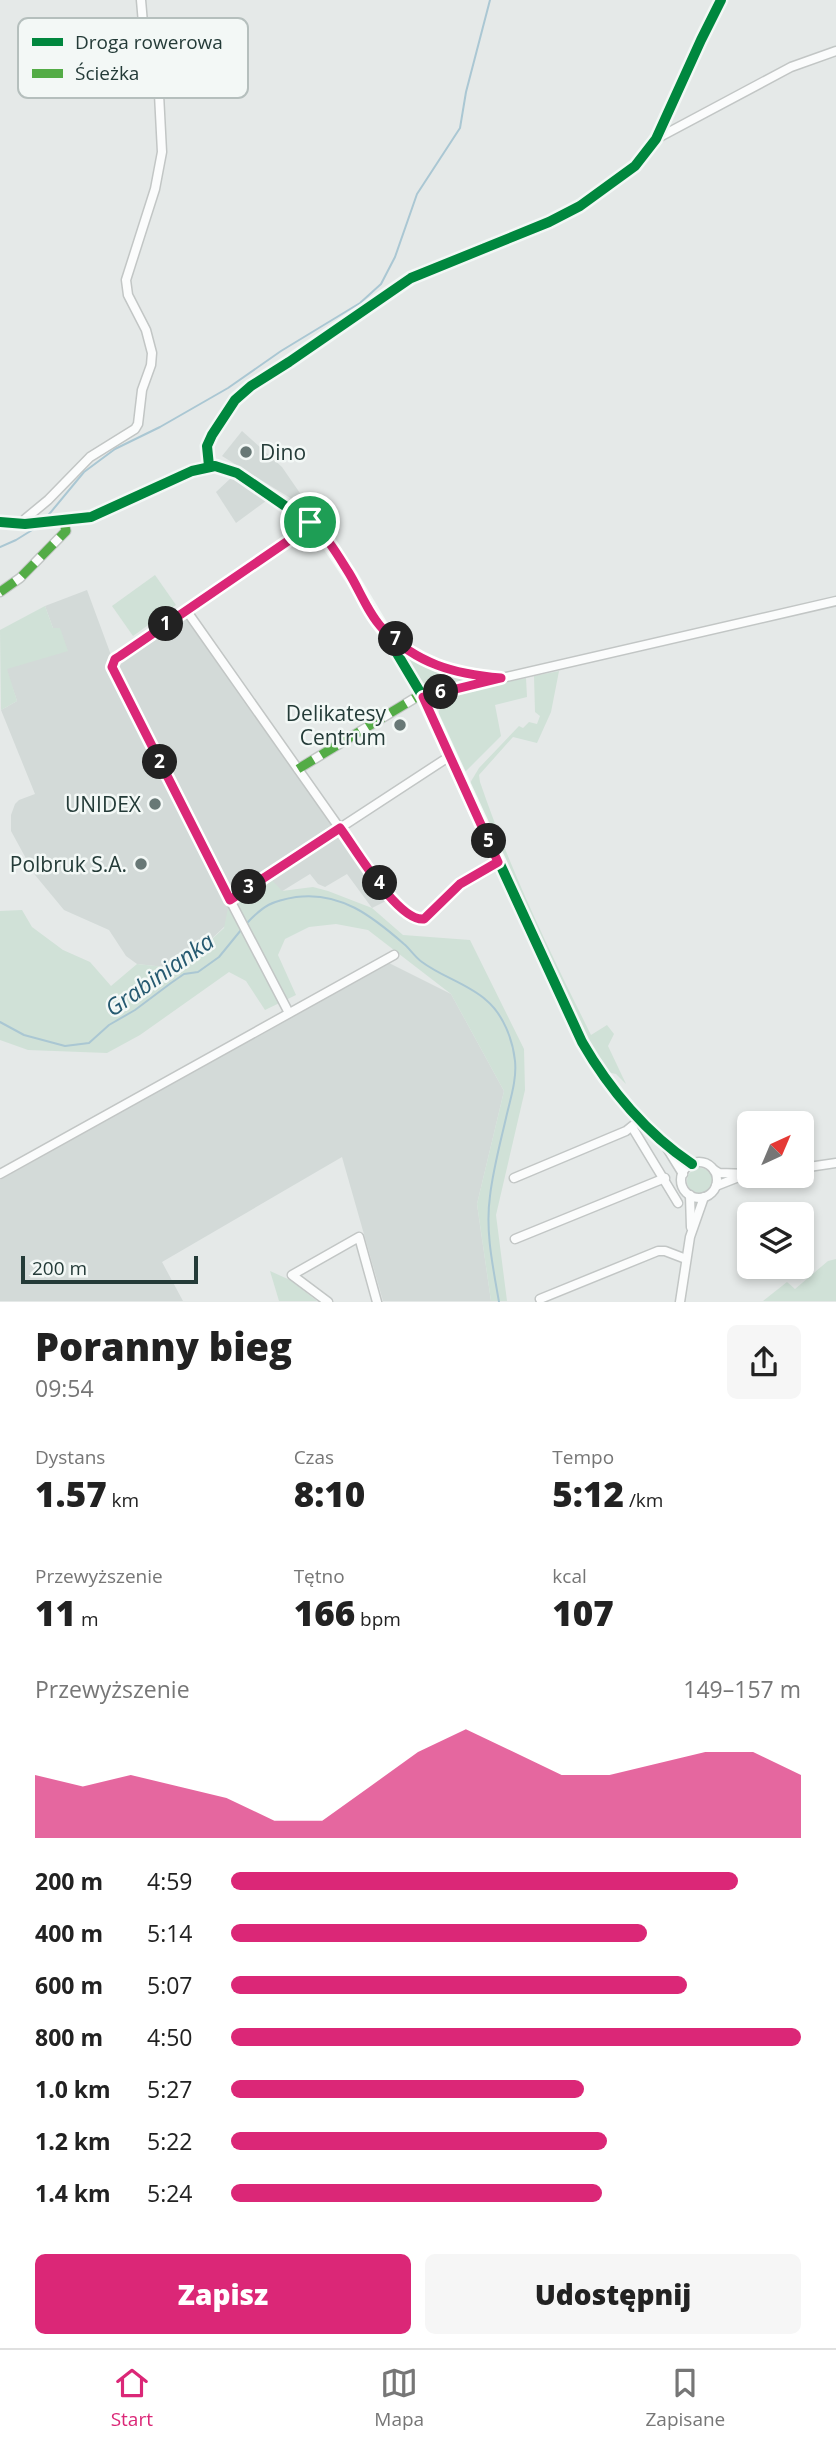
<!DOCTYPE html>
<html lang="pl">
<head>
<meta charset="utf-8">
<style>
  body { margin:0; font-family:"Open Sans",sans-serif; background:#f6f6f6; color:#222; height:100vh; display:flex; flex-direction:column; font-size:26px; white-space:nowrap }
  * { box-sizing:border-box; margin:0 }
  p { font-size:23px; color:#767676 }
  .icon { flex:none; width:38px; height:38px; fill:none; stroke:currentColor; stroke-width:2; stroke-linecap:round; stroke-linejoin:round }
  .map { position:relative; height:1302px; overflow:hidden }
  .details { display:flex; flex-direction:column; background:#fff; flex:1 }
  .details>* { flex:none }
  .needle { width:46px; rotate:44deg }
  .fabs { position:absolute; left:737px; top:1111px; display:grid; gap:14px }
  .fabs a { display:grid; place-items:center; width:77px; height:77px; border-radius:10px; background:#fff; box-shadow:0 4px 10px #0003; font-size:35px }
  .scale { position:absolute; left:21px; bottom:18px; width:177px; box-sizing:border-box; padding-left:7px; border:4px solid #243b38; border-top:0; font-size:19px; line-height:24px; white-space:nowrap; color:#243b38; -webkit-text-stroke:5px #f3f8f6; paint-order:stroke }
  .pin { position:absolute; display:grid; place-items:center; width:60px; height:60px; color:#fff; margin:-30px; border:4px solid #fff; border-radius:50%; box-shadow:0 2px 7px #0007 }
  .km { position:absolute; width:35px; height:35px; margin:-18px; border-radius:50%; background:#222; color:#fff; font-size:19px; line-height:35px; text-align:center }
  .round { display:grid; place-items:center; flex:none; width:74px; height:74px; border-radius:10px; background:#f6f6f6 }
  .overview { display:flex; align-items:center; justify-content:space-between; height:119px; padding:0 35px }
  h1 { font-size:38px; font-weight:800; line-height:52px }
  .stats { display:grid; grid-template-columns:repeat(3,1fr); gap:10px; height:119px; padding:7px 35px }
  .stats div { display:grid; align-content:center }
  .stats b { font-size:35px; font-weight:800 }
  .stats small { font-size:19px; font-weight:400 }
  .stats p { font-size:19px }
  .chart { height:196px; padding:14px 35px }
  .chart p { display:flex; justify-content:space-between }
  .chart svg { width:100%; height:126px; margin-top:7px; fill:#db2777; opacity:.7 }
  .button { display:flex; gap:14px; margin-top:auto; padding:14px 35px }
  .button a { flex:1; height:80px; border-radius:10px; background:#db2777; color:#fff; font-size:28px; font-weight:800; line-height:80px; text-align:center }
  .button a+a { background:#f6f6f6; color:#222 }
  ul { padding:0 35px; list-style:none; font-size:23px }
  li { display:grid; grid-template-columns:112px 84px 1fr; align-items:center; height:52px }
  li i { height:18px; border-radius:9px; background:#db2777 }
  .dock { display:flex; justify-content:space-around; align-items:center; height:98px; border-top:2px solid #e0e0e0; background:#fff; font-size:19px; color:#767676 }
  .dock a { display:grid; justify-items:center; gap:4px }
  .dock .current { color:#db2777 }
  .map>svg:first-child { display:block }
</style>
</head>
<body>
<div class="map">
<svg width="836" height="1302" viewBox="0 0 836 1302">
  <rect width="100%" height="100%" fill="#e5e9e8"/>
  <g fill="#d3dad8">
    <path d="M 242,431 L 282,467 L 304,499 L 300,504 L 222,456 Z"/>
    <path d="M 232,477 L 266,501 L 236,523 L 216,492 Z"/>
    <path d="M 87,590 L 111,655 L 119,659 L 184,616 L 388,900 L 372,908 L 347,874 L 325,887 L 318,884 L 310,874 L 224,927 L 199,951 L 174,968 L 137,964 L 126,956 L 109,930 L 64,910 L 35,875 L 11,831 L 11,815 L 15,804 L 19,800 L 35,794 L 1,710 L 17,701 L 6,669 L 53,628 L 45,606 Z"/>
    <path d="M 387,962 L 451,994 L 504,1091 L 477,1204 L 491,1301 L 383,1301 L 342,1157 L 162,1262 L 183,1301 L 0,1301 L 0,1180 Z"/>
  </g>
  <g fill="#d0e1d7">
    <path d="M 155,575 L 176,605 L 133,636 L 112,606 Z"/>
    <path d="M 45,606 L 53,628 L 60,628 L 68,651 L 7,669 L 17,701 L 1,710 L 0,630 Z"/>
    <path d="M 413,658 L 441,673 L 464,679 L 466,681 L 428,690 L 409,662 L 410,659 Z"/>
    <path d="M 559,671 L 551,712 L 537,743 L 513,737 L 479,775 L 480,782 C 510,870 550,952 591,1035 L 607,1025 L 614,1034 L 608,1046 L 626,1084 L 616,1074 L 607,1072 C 549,983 513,880 470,783 L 479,768 L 519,726 L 523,728 L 529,722 L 537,724 L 540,716 L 535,712 L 534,676 Z"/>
    <path d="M 526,678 L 527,697 L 495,705 L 501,736 L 465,772 L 438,715 L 441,703 L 447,696 Z"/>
    <path d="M 271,879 L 282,891 L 313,887 L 328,891 L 372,908 L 403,935 L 470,940 L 524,1049 L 525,1090 L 496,1215 L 507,1301 L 491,1301 L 477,1204 L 504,1091 L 451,994 L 368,930 L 336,924 L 309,927 L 285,939 L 278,955 L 296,995 L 265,1010 L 246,981 L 229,972 L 140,1035 L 107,1053 L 28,1050 L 0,1040 L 0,911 L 22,910 L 32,927 L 63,950 L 90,962 L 111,986 L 137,964 L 174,968 L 199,951 L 224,928 L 228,908 Z"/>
    <circle cx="700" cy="1181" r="13"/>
    <path d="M 836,1259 L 836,1301 L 763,1301 L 787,1282 L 795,1289 L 828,1261 Z"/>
    <path d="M 270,1271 L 290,1280 L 317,1301 L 279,1301 Z"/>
  </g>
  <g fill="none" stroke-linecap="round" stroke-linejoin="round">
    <g stroke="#aac7d3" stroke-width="2">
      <path d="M 46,518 L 84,472 L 115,449 L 160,427 L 228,388 L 281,351 L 360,303 L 381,284 L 395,257 L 417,194 L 460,128 L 466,92 L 490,0"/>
      <path d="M 0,547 L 16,540 L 37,527"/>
      <path d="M 247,923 C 264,905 272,901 296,897 C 340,891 372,916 404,944 C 410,949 415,957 422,962 C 442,977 468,984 486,1000 C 503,1014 513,1040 515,1061 C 517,1080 510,1100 506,1118 C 500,1144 493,1170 490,1196 C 485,1231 493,1267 499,1302"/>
      <path d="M 0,1022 L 24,1035 L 65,1046 L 89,1043 L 109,1025 L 135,1010 L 171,983 L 184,974 L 198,972 L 219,957 L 241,930"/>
    </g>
    <defs>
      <g id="minor">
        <path d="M 656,139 L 791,67 L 836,51"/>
        <path d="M 209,466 L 207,446 L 212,435 L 235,400 L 251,386 L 289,362 L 411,278 L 549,222 L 580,206 L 635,166 L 656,139 L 701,40 L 721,0"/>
        <path d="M 0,522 L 25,524 L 91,517 L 192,471 L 215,466 L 237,473 L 320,530 L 352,578 L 423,697 L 582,1042 C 609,1089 647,1134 692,1164"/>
        <path d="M 25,524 L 25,519 L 48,500 L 90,457 L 135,429 L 138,424 L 142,390 L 151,365 L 152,353 L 146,330 L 128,295 L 126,280 L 155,189 L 162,152 L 159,94 L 144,35 L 141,0"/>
        <path d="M 0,592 L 20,578 L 66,531 L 64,521"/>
        <path d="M 186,610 L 362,860 C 374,876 402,921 424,919 L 460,884 L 498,862"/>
        <path d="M 387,632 C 425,661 441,673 491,677"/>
        <path d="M 298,769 L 415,698 L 836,601"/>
        <path d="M 230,900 L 115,673 L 113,663 L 120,656 L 304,530 L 310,522"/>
        <path d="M 289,1013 L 230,900 L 450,756"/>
        <path d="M 632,1127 L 678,1203"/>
        <path d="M 667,1148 L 683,1174"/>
        <circle cx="699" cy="1180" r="18"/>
        <path d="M 802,1168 L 836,1163"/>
        <path d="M 714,1170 L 719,1173 L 749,1174"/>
        <path d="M 0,1174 L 394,955"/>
        <path d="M 514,1178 L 626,1131 L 641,1119"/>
        <path d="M 716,1186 L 744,1175"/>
        <path d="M 690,1195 L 691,1227"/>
        <path d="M 515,1239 L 665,1178"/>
        <path d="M 540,1299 L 658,1251 L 665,1251 L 686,1259"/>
        <path d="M 328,1302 L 292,1275 L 359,1237 L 377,1302"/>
        <path d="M 680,1302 L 690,1237 L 704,1197"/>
      </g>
    </defs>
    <use href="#minor" stroke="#c2c6c5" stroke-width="11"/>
    <use href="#minor" stroke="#fbfcfc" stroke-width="8"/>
    <g stroke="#53ac46" stroke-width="9" stroke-dasharray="18 9" stroke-linecap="butt">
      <path d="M 0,592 L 20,578 L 66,531 L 64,521"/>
      <path d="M 298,769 L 415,698 L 423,697"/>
    </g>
    <defs>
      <g id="cycleway">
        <path d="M 209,466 L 207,446 L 212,435 L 235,400 L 251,386 L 289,362 L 411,278 L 549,222 L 580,206 L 635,166 L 656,139 L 701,40 L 721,0"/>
        <path d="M 0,522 L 25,524 L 91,517 L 192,471 L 215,466 L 237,473 L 320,530 L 352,578 L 423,697 L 582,1042 C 609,1089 647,1134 692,1164"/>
      </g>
    </defs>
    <use href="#cycleway" stroke="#f3f8f6" stroke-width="15"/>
    <use href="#cycleway" stroke="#00873e" stroke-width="10"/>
  </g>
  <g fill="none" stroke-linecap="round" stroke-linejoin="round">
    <defs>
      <path id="route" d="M 310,522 C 327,536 337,554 349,573 C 360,591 369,615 383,629 C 417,664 454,674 501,678 L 423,697 L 498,862 L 460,884 L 424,919 C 398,922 355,848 340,828 L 230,900 L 112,667 L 115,659 L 120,656 L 304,530 Z"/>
    </defs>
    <use href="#route" stroke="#fff" stroke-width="14"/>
    <use href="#route" stroke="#db2777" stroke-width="9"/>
  </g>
  <g fill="#687876" stroke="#f3f8f6" stroke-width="2.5">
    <circle cx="246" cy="452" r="7"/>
    <circle cx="400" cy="725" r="7"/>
    <circle cx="155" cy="804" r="7"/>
    <circle cx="141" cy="864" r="7"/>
  </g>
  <g text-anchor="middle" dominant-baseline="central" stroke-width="5" stroke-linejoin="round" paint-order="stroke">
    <g font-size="21" fill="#243b38" stroke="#f3f8f6" text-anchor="end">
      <text x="260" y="452" text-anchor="start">Dino</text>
      <text x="386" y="713">Delikatesy<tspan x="386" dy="24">Centrum</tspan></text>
      <text x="141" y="804">UNIDEX</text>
      <text x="127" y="864">Polbruk S.A.</text>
    </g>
    <g font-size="23" font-style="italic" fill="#255970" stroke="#f3f8f6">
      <text transform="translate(159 974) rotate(-35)">Grabinianka</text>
    </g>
  </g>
  <rect x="18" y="18" width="230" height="80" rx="10" fill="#f3f8f6" stroke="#b5bfbd" stroke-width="2"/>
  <rect x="32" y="38" width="31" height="8" fill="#00873e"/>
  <rect x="32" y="69" width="31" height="9" fill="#53ac46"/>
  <g font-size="19" fill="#243b38">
    <text x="75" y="49">Droga rowerowa</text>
    <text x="75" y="80">Ścieżka</text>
  </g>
</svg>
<div class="fabs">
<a><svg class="needle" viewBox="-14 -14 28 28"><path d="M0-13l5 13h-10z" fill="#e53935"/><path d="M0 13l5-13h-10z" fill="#767676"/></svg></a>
<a><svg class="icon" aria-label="layers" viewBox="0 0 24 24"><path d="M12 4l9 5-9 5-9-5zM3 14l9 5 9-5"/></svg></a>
</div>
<div class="scale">200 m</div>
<div class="pin" style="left:310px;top:522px;background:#1e9e55"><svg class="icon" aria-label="arrive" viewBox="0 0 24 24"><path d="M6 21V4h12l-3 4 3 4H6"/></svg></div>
<b class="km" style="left:166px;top:624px">1</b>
<b class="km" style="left:160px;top:762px">2</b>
<b class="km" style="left:249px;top:887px">3</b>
<b class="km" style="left:380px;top:883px">4</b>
<b class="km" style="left:489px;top:841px">5</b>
<b class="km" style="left:441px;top:692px">6</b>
<b class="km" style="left:396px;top:639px">7</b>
</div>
<section class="details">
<div class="overview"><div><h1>Poranny bieg</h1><p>09:54</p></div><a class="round"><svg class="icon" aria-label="share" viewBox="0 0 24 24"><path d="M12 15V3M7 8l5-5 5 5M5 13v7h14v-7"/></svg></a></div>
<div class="stats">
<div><p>Dystans</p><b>1.57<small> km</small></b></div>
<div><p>Czas</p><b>8:10</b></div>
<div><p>Tempo</p><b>5:12<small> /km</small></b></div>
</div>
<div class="stats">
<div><p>Przewyższenie</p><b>11<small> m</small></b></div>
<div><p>Tętno</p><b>166<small> bpm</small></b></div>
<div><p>kcal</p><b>107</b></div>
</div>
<div class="chart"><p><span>Przewyższenie</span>149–157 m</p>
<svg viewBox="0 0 160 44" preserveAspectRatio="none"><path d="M0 44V22L10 26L20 22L30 26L40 30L50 38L60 38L70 26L80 14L90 6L100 14L110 22L120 22L130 18L140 14L150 14L160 22V44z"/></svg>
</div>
<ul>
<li><b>200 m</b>4:59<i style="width:89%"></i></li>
<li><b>400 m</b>5:14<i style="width:73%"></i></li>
<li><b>600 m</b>5:07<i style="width:80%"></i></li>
<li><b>800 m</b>4:50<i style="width:100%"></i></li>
<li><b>1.0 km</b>5:27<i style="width:62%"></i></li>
<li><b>1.2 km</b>5:22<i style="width:66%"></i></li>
<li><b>1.4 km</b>5:24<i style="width:65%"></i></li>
</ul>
<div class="button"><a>Zapisz</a><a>Udostępnij</a></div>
</section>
<nav class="dock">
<a class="current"><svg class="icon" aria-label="home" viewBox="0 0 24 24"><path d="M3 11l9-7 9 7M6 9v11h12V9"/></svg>Start</a>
<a><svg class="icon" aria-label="map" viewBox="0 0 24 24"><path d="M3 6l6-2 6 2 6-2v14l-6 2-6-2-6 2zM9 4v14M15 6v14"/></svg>Mapa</a>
<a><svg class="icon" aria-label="saved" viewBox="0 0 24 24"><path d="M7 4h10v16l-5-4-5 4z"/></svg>Zapisane</a>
</nav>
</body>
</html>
